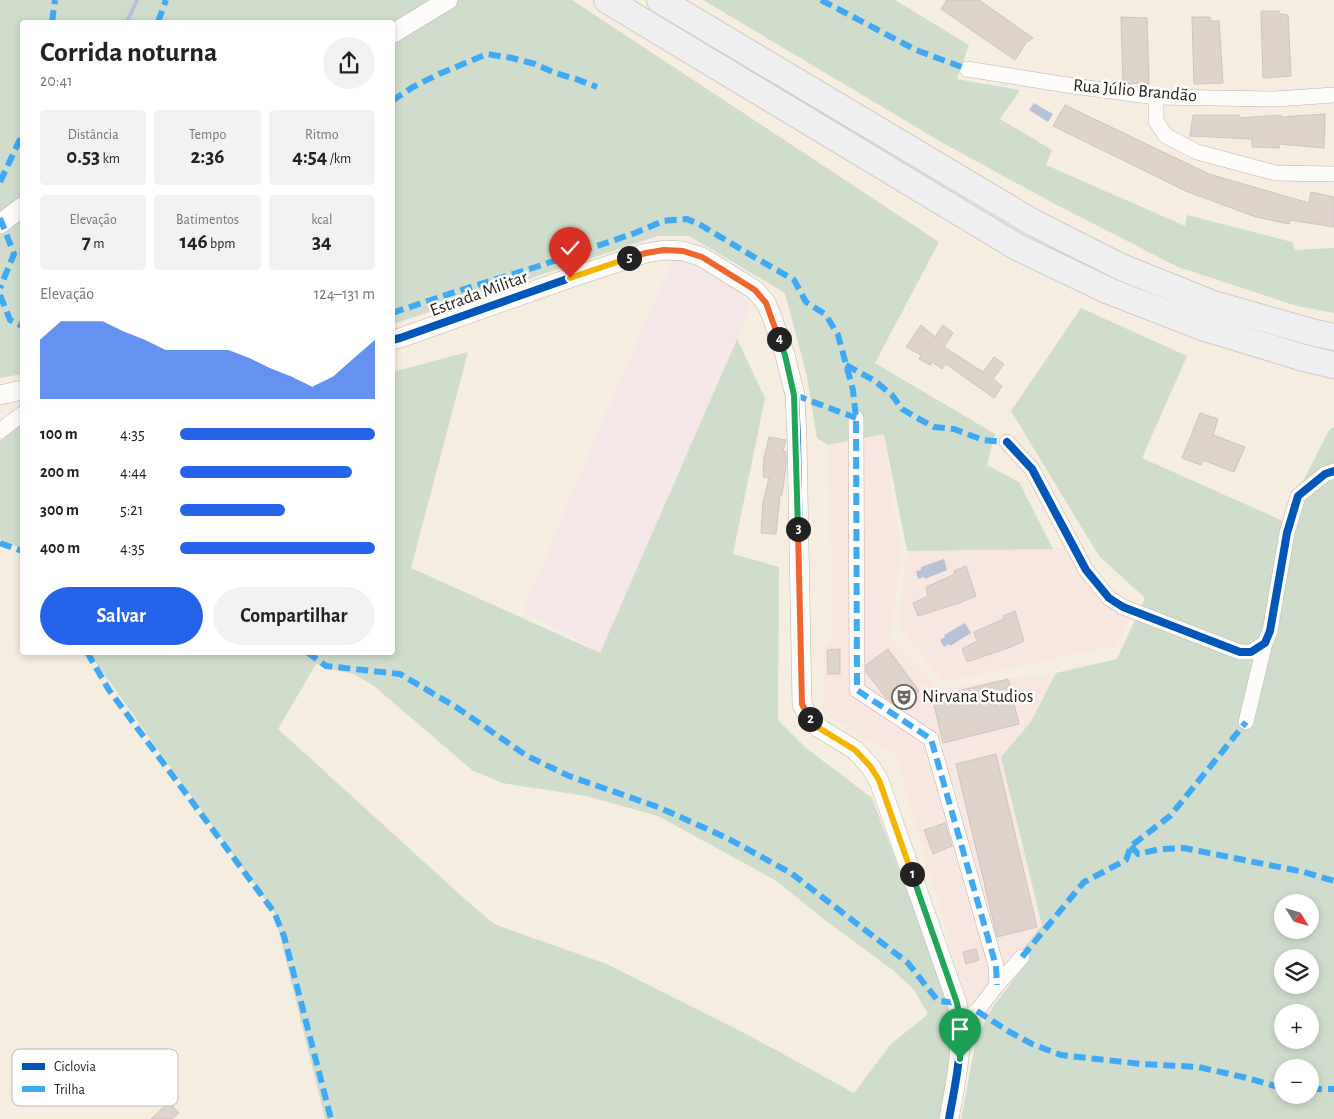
<!DOCTYPE html>
<html lang="pt">
<head>
<meta charset="utf-8">
<style>
  body { margin:0; font-family:"Alegreya Sans",sans-serif; background:#f2f2f2; color:#222; height:100vh; display:flex; flex-direction:column; font-size:19px; white-space:nowrap }
  * { box-sizing:border-box; margin:0 }
  p { font-size:16px; color:#767676 }
  .icon { flex:none; width:28px; height:28px; fill:none; stroke:currentColor; stroke-width:2; stroke-linecap:round; stroke-linejoin:round }
  .map { position:relative; flex:1; overflow:hidden }
  .side { position:absolute; left:20px; top:20px; width:375px; height:635px; display:flex; flex-direction:column; background:#fff; border-radius:5px; box-shadow:0 2px 8px #0003 }
  .side>* { flex:none }
  .needle { width:32px; rotate:127deg }
  .controls { position:absolute; left:1274px; top:894px; display:grid; gap:10px }
  .controls a { display:grid; place-items:center; width:45px; height:45px; border-radius:50%; background:#fff; box-shadow:0 2px 8px #0003; font-size:25px }
  .pin { position:absolute; display:grid; place-items:center; width:42px; height:42px; color:#fff; margin:-51px -21px; border-radius:50% 50% 50% 0; rotate:-45deg; box-shadow:0 0 5px #0007 }
  .pin .icon { rotate:45deg }
  .km { position:absolute; width:25px; height:25px; margin:-12px; border-radius:50%; background:#222; color:#fff; font-size:14px; line-height:25px; text-align:center }
  .round { display:grid; place-items:center; flex:none; width:52px; height:52px; border-radius:26px; background:#f2f2f2 }
  .headline { display:flex; align-items:center; justify-content:space-between; height:85px; padding:0 20px }
  h1 { font-size:28px; font-weight:700; line-height:38px }
  .figures { display:grid; grid-template-columns:repeat(3,1fr); gap:8px; height:85px; padding:5px 20px }
  .figures div { display:grid; align-content:center; border-radius:5px; background:#f2f2f2; text-align:center }
  .figures b { font-size:21px; font-weight:700 }
  .figures small { font-size:14px; font-weight:400 }
  .figures p { font-size:14px }
  .chart { height:140px; padding:10px 20px }
  .chart p { display:flex; justify-content:space-between }
  .chart svg { width:100%; height:90px; margin-top:5px; fill:#2563eb; opacity:.7 }
  .action { display:flex; gap:10px; margin-top:auto; padding:10px 20px }
  .action a { flex:1; height:58px; border-radius:30px; background:#2563eb; color:#fff; font-size:20px; font-weight:700; line-height:58px; text-align:center }
  .action a+a { background:#f2f2f2; color:#222 }
  ul { padding:0 20px; list-style:none; font-size:16px }
  li { display:grid; grid-template-columns:80px 60px 1fr; align-items:center; height:38px }
  li i { height:12px; border-radius:6px; background:#2563eb }
  .map>svg:first-child { display:block }
</style>
</head>
<body>
<div class="map">
<svg width="1334" height="1119" viewBox="0 0 1334 1119">
  <rect width="100%" height="100%" fill="#f5eddf"/>
  <g fill="#f8e6e1">
    <path d="M 884,434 L 901,555 L 890,637 L 939,689 L 1008,679 L 1056,673 L 1030,723 L 1001,757 L 1042,925 L 1022,950 L 968,1005 L 896,755 L 823,714 L 824,647 L 833,638 L 828,445 Z"/>
    <path d="M 1070,548 L 1134,615 L 1115,646 L 943,682 L 898,625 L 907,551 Z"/>
  </g>
  <path fill="#f5e6e8" d="M 677,251 L 755,295 L 600,653 L 523,611 L 620,380 Z"/>
  <g fill="#d0ddcc" fill-rule="evenodd">
    <path d="M 0,0 L 572,0 L 939,242 L 875,363 L 995,434 L 987,465 L 1019,482 L 1053,549 L 907,551 L 884,434 L 828,445 L 817,438 L 807,377 L 785,293 L 689,236 L 658,236 L 393,324 L 392,22 L 22,22 L 22,374 L 0,378 Z"/>
    <path d="M 703,0 L 895,0 L 969,45 L 957,79 L 1020,90 L 1000,119 L 1052,150 L 1046,165 L 1185,226 L 1187,215 L 1292,242 L 1295,250 L 1334,248 L 1334,313 L 1297,306 L 1178,267 L 1053,203 L 943,143 Z"/>
    <path d="M 1081,308 L 1187,356 L 1142,458 L 1283,521 L 1329,430 L 1334,426 L 1334,1119 L 961,1119 L 976,1040 L 992,1008 L 1030,958 L 1022,950 L 1042,925 L 1001,757 L 1030,723 L 1056,673 L 1117,659 L 1145,598 L 1099,556 L 1011,411 ZM 1282,902 L 1310,902 L 1310,930 L 1282,930 ZM 1282,958 L 1310,958 L 1310,985 L 1282,985 ZM 1282,1012 L 1310,1012 L 1310,1040 L 1282,1040 ZM 1282,1068 L 1310,1068 L 1310,1095 L 1282,1095 Z"/>
    <path d="M 737,339 L 765,398 L 733,554 L 779,567 L 778,720 L 806,748 L 872,798 L 946,992 L 951,1008 L 953,1055 L 940,1119 L 325,1119 L 274,912 L 89,653 L 392,652 L 393,372 L 468,352 L 411,568 L 600,653 ZM 316,664 L 329,669 L 354,674 L 374,686 L 472,770 L 502,783 L 586,796 L 658,816 L 775,880 L 829,923 L 894,971 L 914,990 L 928,1014 L 891,1044 L 854,1093 L 750,1036 L 607,964 L 499,926 L 492,922 L 467,901 L 278,729 Z"/>
    <path d="M 22,424 L 22,549 L 0,539 L 0,441 Z"/>
  </g>
  <g fill="#b7c2d7">
    <path d="M 1034,103 L 1053,114 L 1048,122 L 1029,110 Z"/>
    <path d="M 944,559 L 947,570 L 925,579 L 924,577 L 918,579 L 916,571 L 921,570 L 921,567 Z"/>
    <path d="M 965,623 L 971,633 L 950,646 L 949,644 L 944,647 L 940,640 L 945,637 L 944,635 Z"/>
  </g>
  <g fill="none" stroke-linecap="round" stroke-linejoin="round">
    <path stroke="#b7c2d7" stroke-width="4" d="M 127,22 L 137,0"/>
  </g>
  <g fill="#ded4cc" stroke="#cec5be">
    <path d="M 947,0 L 979,0 L 1033,38 L 1026,43 L 1015,60 L 941,9 Z"/>
    <path d="M 1261,11 L 1279,11 L 1280,14 L 1288,15 L 1291,76 L 1263,78 Z"/>
    <path d="M 1121,17 L 1147,18 L 1149,84 L 1123,83 Z"/>
    <path d="M 1192,17 L 1210,17 L 1211,21 L 1219,21 L 1223,83 L 1194,84 Z"/>
    <path d="M 1065,105 L 1209,174 L 1309,203 L 1311,192 L 1334,197 L 1334,227 L 1290,220 L 1289,224 L 1256,217 L 1188,192 L 1053,126 Z"/>
    <path d="M 1325,114 L 1324,148 L 1279,144 L 1279,148 L 1252,147 L 1252,139 L 1190,136 L 1193,115 L 1239,115 L 1239,118 L 1281,115 L 1281,117 Z"/>
    <path d="M 921,325 L 935,337 L 943,325 L 953,333 L 944,347 L 983,372 L 994,357 L 1004,364 L 993,379 L 1002,386 L 994,398 L 946,364 L 942,369 L 932,362 L 930,365 L 919,359 L 921,355 L 906,347 Z"/>
    <path d="M 1200,413 L 1218,419 L 1213,435 L 1245,447 L 1234,472 L 1203,460 L 1201,465 L 1182,458 Z"/>
    <path d="M 769,437 L 786,440 L 783,451 L 786,452 L 786,466 L 782,495 L 780,495 L 776,534 L 761,533 L 763,502 L 769,478 L 763,477 L 764,458 Z"/>
    <path d="M 966,566 L 976,596 L 959,603 L 918,616 L 913,603 L 928,596 L 926,587 L 955,574 L 954,571 Z"/>
    <path d="M 1015,611 L 1024,641 L 1008,648 L 967,662 L 962,649 L 977,641 L 974,632 L 1004,619 L 1003,616 Z"/>
    <path d="M 840,649 L 840,674 L 828,674 L 827,650 Z"/>
    <path d="M 888,649 L 919,691 L 898,706 L 886,698 L 866,672 L 866,665 Z"/>
    <path d="M 1008,679 L 1019,724 L 943,743 L 930,688 L 941,695 Z"/>
    <path d="M 996,754 L 1037,927 L 997,937 L 956,764 Z"/>
    <path d="M 945,823 L 952,846 L 933,854 L 924,830 Z"/>
    <path d="M 976,949 L 979,960 L 966,964 L 963,952 Z"/>
    <path d="M 169,1102 L 179,1113 L 172,1119 L 151,1119 Z"/>
  </g>
  <g fill="none" stroke-linecap="round" stroke-linejoin="round">
    <defs>
      <g id="minor">
        <path d="M 967,69 L 1073,86 L 1156,97 L 1276,99 L 1334,95"/>
        <path d="M 1156,97 L 1156,121 L 1166,136 L 1197,152 L 1276,173 L 1334,174"/>
        <path d="M 856,418 L 857,690 L 931,739 L 996,966 L 997,985"/>
        <path d="M 0,431 L 22,414"/>
        <path d="M 1007,442 L 1032,469 L 1086,570 L 1109,598 L 1123,607 L 1240,652 L 1251,652 L 1265,643 L 1270,631 L 1287,533 L 1298,496 L 1325,474 L 1334,471"/>
        <path d="M 1246,722 L 1265,643"/>
        <path d="M 960,1020 L 977,1011 L 997,985 L 1022,957"/>
      </g>
      <g id="tertiary">
        <path d="M 392,34 L 448,0"/>
        <path d="M 0,224 L 22,207"/>
        <path d="M 392,340 L 400,338 L 570,278 L 646,253 L 664,250 L 683,251 L 702,257 L 755,290 L 766,303 L 772,317 L 785,355 L 795,395 L 797,439 L 802,704 L 808,717 L 819,728 L 855,750 L 870,766 L 879,781 L 957,1003 C 965,1044 956,1079 949,1119"/>
        <path d="M 0,395 L 22,390"/>
      </g>
      <g id="motorway">
        <path d="M 607,0 L 1017,247 L 1109,291 L 1202,327 L 1304,358 L 1334,365"/>
        <path d="M 660,0 L 1032,222 L 1121,267 L 1213,304 L 1315,333 L 1334,337"/>
      </g>
    </defs>
    <use href="#minor" stroke="#bcb5ab" stroke-width="16"/>
    <use href="#tertiary" stroke="#bcb5ab" stroke-width="20"/>
    <use href="#motorway" stroke="#cfccc5" stroke-width="28"/>
    <use href="#minor" stroke="#fefcfa" stroke-width="15"/>
    <use href="#tertiary" stroke="#fefcfa" stroke-width="19"/>
    <use href="#motorway" stroke="#efeef0" stroke-width="26"/>
    <g stroke="#3fa9f5" stroke-width="6" stroke-dasharray="12 6" stroke-linecap="butt">
      <path d="M 821,0 L 916,50 L 967,69"/>
      <path d="M 52,22 L 55,0"/>
      <path d="M 158,22 L 166,0"/>
      <path d="M 392,101 L 413,87 L 439,74 L 487,54 L 512,58 L 535,64 L 555,73 L 576,79 L 597,87"/>
      <path d="M 0,182 L 22,135"/>
      <path d="M 0,218 L 14,254 L 0,288"/>
      <path d="M 0,295 L 10,320 L 22,326"/>
      <path d="M 392,313 L 461,290 L 539,266 L 635,233 L 663,221 L 687,219 L 699,224 L 754,257 L 794,280 L 806,302 L 826,315 L 838,335 L 853,390 L 856,418 L 857,690 L 931,739 L 996,966 L 997,985"/>
      <path d="M 846,365 L 875,381 L 892,395 L 902,409 L 919,419 L 934,427 L 954,429 L 983,440 L 1007,442"/>
      <path d="M 795,395 L 856,418"/>
      <path d="M 0,543 L 22,551"/>
      <path d="M 87,652 L 109,690 L 274,912 L 284,936 L 331,1119"/>
      <path d="M 307,652 L 326,666 L 400,674 L 456,707 L 527,756 L 569,776 L 658,807 L 727,838 L 791,873 L 908,963 L 938,1001 L 957,1003"/>
      <path d="M 1131,846 L 1138,854 L 1160,849 L 1184,848 L 1304,872 L 1334,881"/>
      <path d="M 1022,957 L 1084,882 L 1126,860 L 1131,846 L 1170,816 L 1218,757 L 1246,722"/>
      <path d="M 977,1011 L 1008,1031 L 1032,1044 L 1061,1055 L 1142,1064 L 1198,1067 L 1243,1077 L 1282,1088"/>
      <path d="M 1310,1089 L 1334,1089"/>
    </g>
    <defs>
      <g id="cycleway">
        <path d="M 392,340 L 400,338 L 570,278 L 646,253 L 664,250 L 683,251 L 702,257 L 755,290 L 766,303 L 772,317 L 785,355 L 795,395 L 797,439 L 802,704 L 808,717 L 819,728 L 855,750 L 870,766 L 879,781 L 957,1003 C 965,1044 956,1079 949,1119"/>
        <path d="M 1007,442 L 1032,469 L 1086,570 L 1109,598 L 1123,607 L 1240,652 L 1251,652 L 1265,643 L 1270,631 L 1287,533 L 1298,496 L 1325,474 L 1334,471"/>
      </g>
    </defs>
    <use href="#cycleway" stroke="#fff" stroke-width="11"/>
    <use href="#cycleway" stroke="#0057b8" stroke-width="8"/>
  </g>
  <g fill="none" stroke-linecap="round" stroke-linejoin="round">
    <defs>
      <path id="split-1" d="M 912,874 L 957,1003 L 960,1020 L 960,1059"/>
      <path id="split-2" d="M 810,719 L 819,728 L 855,750 L 870,766 L 879,780 L 912,874"/>
      <path id="split-3" d="M 798,529 L 802,704 L 810,719"/>
      <path id="split-4" d="M 779,339 L 785,355 L 794,395 L 798,529"/>
      <path id="split-5" d="M 629,258 L 646,253 L 664,250 L 683,251 L 702,257 L 755,290 L 766,303 L 779,339"/>
      <path id="split-6" d="M 570,278 L 629,258"/>
    </defs>
    <use href="#split-1" stroke="#fff" stroke-width="10"/>
    <use href="#split-2" stroke="#fff" stroke-width="10"/>
    <use href="#split-3" stroke="#fff" stroke-width="10"/>
    <use href="#split-4" stroke="#fff" stroke-width="10"/>
    <use href="#split-5" stroke="#fff" stroke-width="10"/>
    <use href="#split-6" stroke="#fff" stroke-width="10"/>
    <use href="#split-1" stroke="#22a559" stroke-width="6"/>
    <use href="#split-2" stroke="#f5b400" stroke-width="6"/>
    <use href="#split-3" stroke="#f0652b" stroke-width="6"/>
    <use href="#split-4" stroke="#22a559" stroke-width="6"/>
    <use href="#split-5" stroke="#f0652b" stroke-width="6"/>
    <use href="#split-6" stroke="#f5b400" stroke-width="6"/>
  </g>
  <defs>
    <symbol id="theatre-ring" viewBox="-11 -11 22 22"><circle r="9.5" fill="#fff" stroke="#6d675c" stroke-width="1.5"/><path d="M-5-5.5Q0-4 5-5.5V0Q5 5 0 6Q-5 5-5 0ZM-3.3-2.5H-1v1.5H-3.3ZM1-2.5H3.3v1.5H1ZM-2.8 1Q0 5.5 2.8 1Z" fill="#6d675c"/></symbol>
  </defs>
  <g fill-rule="evenodd">
    <use href="#theatre-ring" x="890" y="683" width="28" height="28"/>
  </g>
  <g text-anchor="middle" dominant-baseline="central" stroke-width="5" stroke-linejoin="round" paint-order="stroke">
    <g font-size="18" fill="#241f15" stroke="#fff">
      <text transform="translate(1135 91) rotate(5)">Rua Júlio Brandão</text>
      <text transform="translate(479 294) rotate(-20)">Estrada Militar</text>
    </g>
    <g font-size="18" fill="#241f15" stroke="#fff" text-anchor="start">
      <text x="922" y="697">Nirvana Studios</text>
    </g>
  </g>
  <rect x="12" y="1049" width="166" height="57" rx="8" fill="#fff" stroke="#bdbcb9" stroke-width="1"/>
  <rect x="22" y="1063" width="23" height="7" fill="#0057b8"/>
  <rect x="22" y="1086" width="23" height="6" fill="#3fa9f5"/>
  <g font-size="14" fill="#241f15">
    <text x="54" y="1071">Ciclovia</text>
    <text x="54" y="1094">Trilha</text>
  </g>
</svg>
<div class="controls">
<a><svg class="needle" viewBox="-14 -14 28 28"><path d="M0-13l5 13h-10z" fill="#e53935"/><path d="M0 13l5-13h-10z" fill="#767676"/></svg></a>
<a><svg class="icon" aria-label="layers" viewBox="0 0 24 24"><path d="M12 4l9 5-9 5-9-5zM3 14l9 5 9-5"/></svg></a>
<a>+</a>
<a>−</a>
</div>
<div class="pin" style="left:960px;top:1059px;background:#1e9e55"><svg class="icon" aria-label="arrive" viewBox="0 0 24 24"><path d="M6 21V4h12l-3 4 3 4H6"/></svg></div>
<div class="pin" style="left:570px;top:278px;background:#d93025"><svg class="icon" aria-label="check" viewBox="0 0 24 24"><path d="M5 12l5 5 9-10"/></svg></div>
<b class="km" style="left:912px;top:874px">1</b>
<b class="km" style="left:810px;top:719px">2</b>
<b class="km" style="left:798px;top:529px">3</b>
<b class="km" style="left:779px;top:339px">4</b>
<b class="km" style="left:629px;top:258px">5</b>
<section class="side">
<div class="headline"><div><h1>Corrida noturna</h1><p>20:41</p></div><a class="round"><svg class="icon" aria-label="share" viewBox="0 0 24 24"><path d="M12 15V3M7 8l5-5 5 5M5 13v7h14v-7"/></svg></a></div>
<div class="figures">
<div><p>Distância</p><b>0.53<small> km</small></b></div>
<div><p>Tempo</p><b>2:36</b></div>
<div><p>Ritmo</p><b>4:54<small> /km</small></b></div>
</div>
<div class="figures">
<div><p>Elevação</p><b>7<small> m</small></b></div>
<div><p>Batimentos</p><b>146<small> bpm</small></b></div>
<div><p>kcal</p><b>34</b></div>
</div>
<div class="chart"><p><span>Elevação</span>124–131 m</p>
<svg viewBox="0 0 160 44" preserveAspectRatio="none"><path d="M0 44V15L10 6L20 6L30 6L40 11L50 15L60 20L70 20L80 20L90 20L100 24L110 29L120 33L130 38L140 33L150 24L160 15V44z"/></svg>
</div>
<ul>
<li><b>100 m</b>4:35<i style="width:100%"></i></li>
<li><b>200 m</b>4:44<i style="width:88%"></i></li>
<li><b>300 m</b>5:21<i style="width:54%"></i></li>
<li><b>400 m</b>4:35<i style="width:100%"></i></li>
</ul>
<div class="action"><a>Salvar</a><a>Compartilhar</a></div>
</section>
</div>
</body>
</html>
